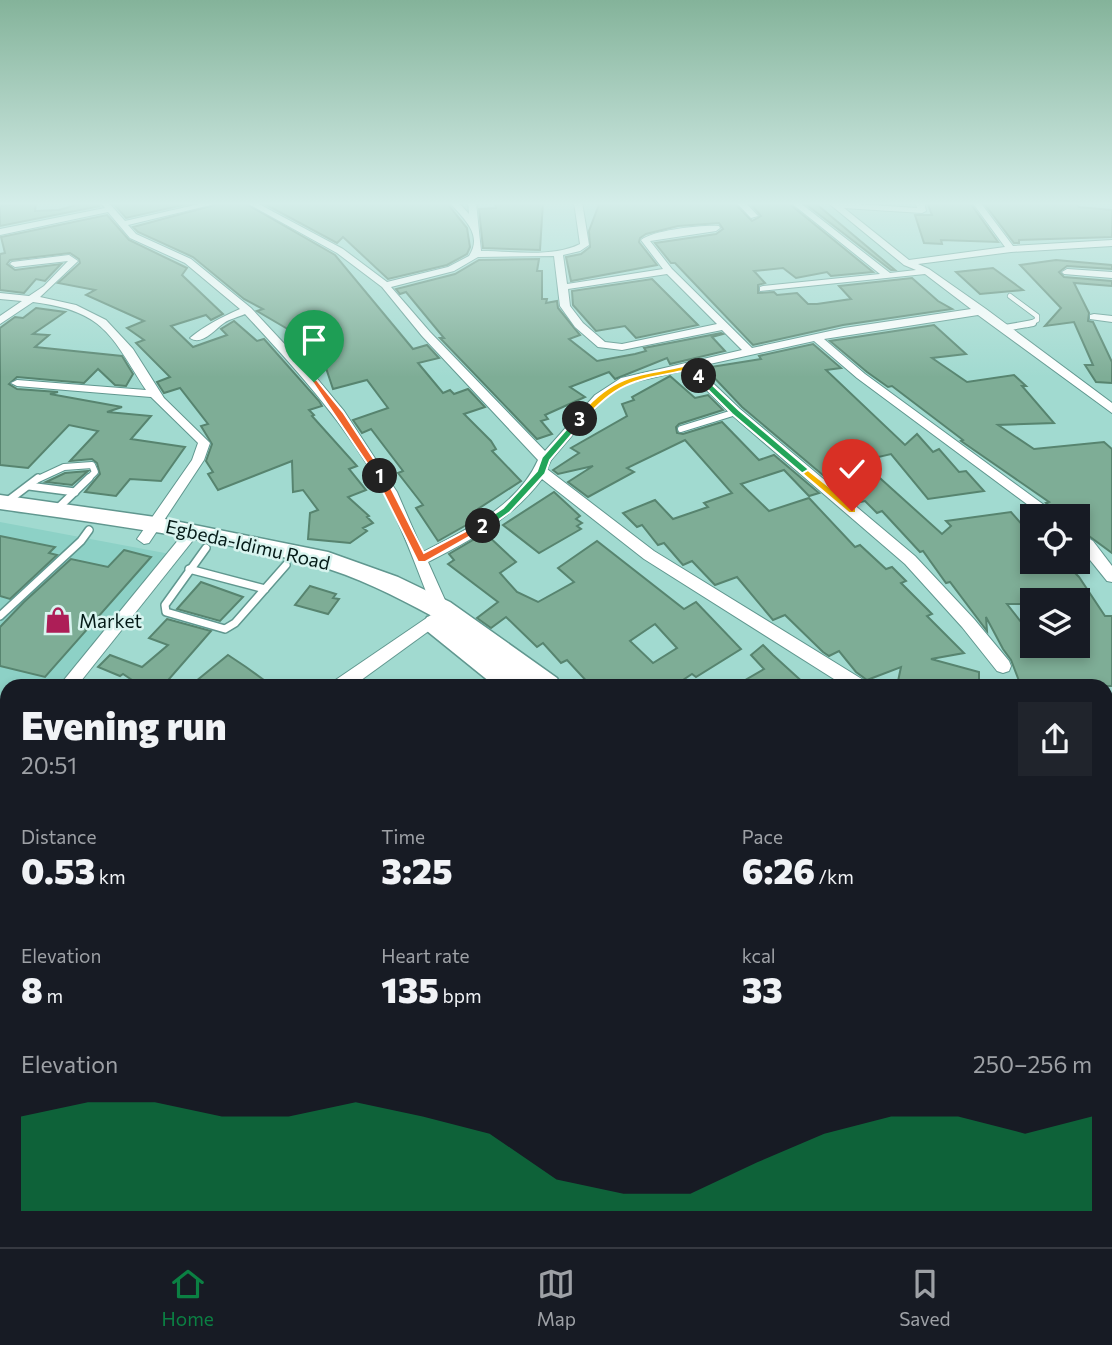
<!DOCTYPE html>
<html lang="en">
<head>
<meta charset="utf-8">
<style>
  body { margin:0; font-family:Commissioner,sans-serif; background:#20242c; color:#f1f3f6; height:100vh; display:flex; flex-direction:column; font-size:26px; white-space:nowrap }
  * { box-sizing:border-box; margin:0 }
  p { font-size:23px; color:#9ea1a6 }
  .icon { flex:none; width:38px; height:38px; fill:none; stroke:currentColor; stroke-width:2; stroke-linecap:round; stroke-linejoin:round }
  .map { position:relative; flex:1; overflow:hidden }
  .sheet { position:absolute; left:0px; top:679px; width:1113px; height:569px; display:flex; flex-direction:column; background:#171b24; border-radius:21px 21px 0 0; box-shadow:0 4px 10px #0003 }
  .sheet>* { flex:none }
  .buttons { position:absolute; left:1020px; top:504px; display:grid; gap:14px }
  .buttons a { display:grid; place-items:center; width:70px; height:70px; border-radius:0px; background:#171b24; box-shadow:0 4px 10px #0003; font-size:35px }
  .pin { position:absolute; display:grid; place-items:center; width:60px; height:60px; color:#fff; margin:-72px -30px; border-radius:50% 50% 50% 0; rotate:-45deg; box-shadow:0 0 7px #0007 }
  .pin .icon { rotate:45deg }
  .km { position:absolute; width:35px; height:35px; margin:-18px; border-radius:50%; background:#222; color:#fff; font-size:19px; line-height:35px; text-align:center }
  .round { display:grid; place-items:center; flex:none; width:74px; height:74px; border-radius:0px; background:#20242c }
  .overview { display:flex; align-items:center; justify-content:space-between; height:119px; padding:0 21px }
  h1 { font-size:38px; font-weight:800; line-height:52px }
  .figures { display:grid; grid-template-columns:repeat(3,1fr); gap:10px; height:119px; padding:7px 21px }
  .figures div { display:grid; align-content:center }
  .figures b { font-size:35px; font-weight:800 }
  .figures small { font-size:19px; font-weight:400 }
  .figures p { font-size:19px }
  .chart { height:196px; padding:14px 21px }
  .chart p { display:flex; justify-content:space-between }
  .chart svg { width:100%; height:126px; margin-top:7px; fill:#0b8043; opacity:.7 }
  .tab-bar { display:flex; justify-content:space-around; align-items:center; height:98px; border-top:2px solid #363941; background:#171b24; font-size:19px; color:#9ea1a6 }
  .tab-bar a { display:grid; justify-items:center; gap:4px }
  .tab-bar .current { color:#0b8043 }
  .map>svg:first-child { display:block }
</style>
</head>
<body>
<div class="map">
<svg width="1112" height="1247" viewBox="0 0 1112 1247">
  <rect width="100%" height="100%" fill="#a1dad0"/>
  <path fill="#8dd1c6" d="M 0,522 L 170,554 L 60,686 L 7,686 L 7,751 L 0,759 Z"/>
  <g fill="#7ead96" stroke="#57846f" stroke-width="2" fill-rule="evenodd">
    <path d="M 36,202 L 35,211 L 59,210 L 86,202 L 100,206 L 0,226 L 0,206 Z"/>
    <path d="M 120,202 L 196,202 L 126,218 L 113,203 Z"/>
    <path d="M 226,202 L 243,202 L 335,255 L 413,349 L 427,345 L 439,358 L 418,363 L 443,393 L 450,390 L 454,394 L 468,389 L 485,407 L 464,414 L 491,441 L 496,449 L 492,451 L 521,481 L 478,509 L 484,515 L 438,541 L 416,508 L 423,505 L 398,473 L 403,471 L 371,429 L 362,433 L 353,420 L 388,408 L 367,380 L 333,389 L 319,347 L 312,350 L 302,343 L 291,331 L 257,311 L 263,309 L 244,299 L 193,257 L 138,232 L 133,227 Z"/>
    <path d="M 261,202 L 446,202 L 467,228 L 470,247 L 467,254 L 447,265 L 388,279 L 343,237 L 337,243 Z"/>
    <path d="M 495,202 L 543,202 L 540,250 L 483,248 L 479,209 L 496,208 Z"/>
    <path d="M 600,202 L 733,202 L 752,221 L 761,216 L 749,202 L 787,202 L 873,272 L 831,276 L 827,272 L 796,278 L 783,268 L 754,271 L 765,283 L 758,285 L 758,293 L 774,292 L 777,295 L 797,293 L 808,304 L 817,304 L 851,299 L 839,286 L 912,278 L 938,301 L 952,309 L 843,325 L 753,345 L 675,263 L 671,263 L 655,243 L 716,234 L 723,229 L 719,223 L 678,226 L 646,234 L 640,238 L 639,242 L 657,265 L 571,281 L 566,257 L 581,254 L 590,247 L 589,231 Z"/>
    <path d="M 803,202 L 814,202 L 895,270 L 891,270 Z"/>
    <path d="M 927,202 L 970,203 L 998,242 L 941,240 L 942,244 L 924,243 L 915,215 L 932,215 Z"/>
    <path d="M 983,202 L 1075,202 L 1079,207 L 1112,210 L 1112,237 L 1019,240 L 1019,243 L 1014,243 Z"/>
    <path d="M 107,215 L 129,240 L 187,268 L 182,275 L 223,314 L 211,320 L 206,315 L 171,326 L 193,347 L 227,335 L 221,329 L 234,321 L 257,341 L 264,339 L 319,401 L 322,406 L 309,410 L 314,415 L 312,416 L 357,466 L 349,469 L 366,490 L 348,497 L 369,516 L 367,517 L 373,523 L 363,528 L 367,531 L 350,543 L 308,539 L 310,513 L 318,510 L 303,490 L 293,492 L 292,461 L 218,490 L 208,474 L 213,472 L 206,461 L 212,444 L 201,426 L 208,424 L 180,388 L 164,393 L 157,382 L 170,377 L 136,343 L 144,340 L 127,328 L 144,321 L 86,295 L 95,290 L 58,283 L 80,263 L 79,259 L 70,253 L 10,260 L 7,264 L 15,270 L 61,264 L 45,281 L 36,279 L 24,293 L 0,290 L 0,254 L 5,253 L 1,237 Z"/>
    <path d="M 539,259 L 537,271 L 542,271 L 542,299 L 547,299 L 546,303 L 557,301 L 558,308 L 580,335 L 569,339 L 597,361 L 635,354 L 646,351 L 644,348 L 721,333 L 723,334 L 712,337 L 725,351 L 670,364 L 667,358 L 615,379 L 609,372 L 570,387 L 585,397 L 545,415 L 548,419 L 541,421 L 552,434 L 537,439 L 440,338 L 444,338 L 406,292 L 400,294 L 396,289 L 455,274 L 479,260 Z"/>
    <path d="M 1056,260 L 1112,265 L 1112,269 L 1067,266 L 1059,272 L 1064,277 L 1112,281 L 1112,286 L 1074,283 L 1089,313 L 1088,321 L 1093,322 L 1112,362 L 1112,383 L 1096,382 L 1085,365 L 1093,365 L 1074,322 L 1045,326 L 1061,308 L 1020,265 Z"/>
    <path d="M 993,268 L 1023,290 L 980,294 L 956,272 Z"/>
    <path d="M 652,279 L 698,325 L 636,338 L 625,326 L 596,331 L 573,305 L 572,291 Z"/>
    <path d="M 36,308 L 65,312 L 33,334 L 49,335 L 35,347 L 122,356 L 133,374 L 126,386 L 115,385 L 98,369 L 84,383 L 17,377 L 9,384 L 17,389 L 58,392 L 50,394 L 122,407 L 107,412 L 151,416 L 131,439 L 185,447 L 161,481 L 130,479 L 116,496 L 85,492 L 100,474 L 97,463 L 92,459 L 70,461 L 98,431 L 69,425 L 28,468 L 0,465 L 0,328 L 15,317 L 23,318 Z"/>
    <path d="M 934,325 L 966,354 L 932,358 L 967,382 L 1014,375 L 1026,386 L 1022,386 L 1054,423 L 998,425 L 1034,449 L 1104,442 L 1112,449 L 1112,553 L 1078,528 L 1078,516 L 1061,516 L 1046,503 L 1049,502 L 961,441 L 963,440 L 892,386 L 888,387 L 867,372 L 830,341 Z"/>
    <path d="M 813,344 L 841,368 L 826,370 L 905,445 L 917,434 L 933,452 L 939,449 L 959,472 L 966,471 L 984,491 L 928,499 L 891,454 L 861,461 L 942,534 L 951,526 L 946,521 L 1011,512 L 1032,536 L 1032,562 L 1064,562 L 1079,577 L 1105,616 L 1112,616 L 1112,686 L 1021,686 L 1011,660 L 1003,649 L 986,617 L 987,631 L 950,582 L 946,583 L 923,551 L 920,552 L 882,511 L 877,513 L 865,501 L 856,503 L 742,407 L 705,368 L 761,359 L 759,356 ZM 1023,600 L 1078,600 L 1078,646 L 1032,646 L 1032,636 L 1007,604 L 1026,604 Z"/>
    <path d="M 670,376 L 695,398 L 708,395 L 723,410 L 679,424 L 676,427 L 677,433 L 683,434 L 722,422 L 759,460 L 774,455 L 819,493 L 809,496 L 784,470 L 741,484 L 769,511 L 809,498 L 855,547 L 860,545 L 886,569 L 892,567 L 906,581 L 901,583 L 932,614 L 927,616 L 964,653 L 931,659 L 979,672 L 979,686 L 897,686 L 901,667 L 867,680 L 856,672 L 839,651 L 829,656 L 823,652 L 785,615 L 773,620 L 737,577 L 715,585 L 692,561 L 683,565 L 664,543 L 658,545 L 642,525 L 637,527 L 623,513 L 655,500 L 673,519 L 708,507 L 704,503 L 732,493 L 685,440 L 627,468 L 634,472 L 588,497 L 568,482 L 593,466 L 558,474 L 553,470 L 579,453 L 571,448 L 627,416 L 622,404 L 634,400 L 632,397 Z"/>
    <path d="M 88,471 L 72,485 L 46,482 L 65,473 Z"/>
    <path d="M 554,492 L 580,516 L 576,519 L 582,523 L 577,526 L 581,529 L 539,553 L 503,525 Z"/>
    <path d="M 485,533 L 516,562 L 500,573 L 517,592 L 538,602 L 574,582 L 558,568 L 597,541 L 684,609 L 696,602 L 741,649 L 696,677 L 692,674 L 674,686 L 591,686 L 567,660 L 561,663 L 543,643 L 537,647 L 506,617 L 491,628 L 477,618 L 498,602 L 448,564 L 454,560 L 449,554 ZM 655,624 L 677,648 L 653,663 L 630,641 Z"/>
    <path d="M 0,536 L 55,547 L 49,553 L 57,555 L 10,599 L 0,596 Z"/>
    <path d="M 124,550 L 151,557 L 45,677 L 0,666 L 0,627 L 24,602 L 71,559 L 108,567 Z"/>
    <path d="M 201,582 L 243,597 L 220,621 L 177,609 Z"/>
    <path d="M 310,586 L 336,594 L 333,598 L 339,599 L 328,614 L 295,605 Z"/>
    <path d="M 167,619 L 211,631 L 163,686 L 141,686 L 123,674 L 120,676 L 98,667 L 110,655 L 142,667 L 168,645 L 149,638 Z"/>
    <path d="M 763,645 L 773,655 L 807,686 L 735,686 L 764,669 L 751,655 Z"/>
    <path d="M 228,655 L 246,667 L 272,686 L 190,686 Z"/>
  </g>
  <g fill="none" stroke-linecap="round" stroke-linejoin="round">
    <defs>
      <path id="service-far2" d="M 1010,296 L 1037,316 L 1037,320 L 1027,325"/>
      <g id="service-far1">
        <path d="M 1005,328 L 1033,323"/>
        <path d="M 681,429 L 736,412"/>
        <path d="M 36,480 L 64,467 L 92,465 L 95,472 L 87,480"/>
      </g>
      <g id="service">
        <path d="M 29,486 L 75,492"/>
        <path d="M 5,503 L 38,478"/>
        <path d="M 56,510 L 89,478"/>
        <path d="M 206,548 L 165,605 L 166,612 L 225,629 L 235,623 L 286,565"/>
        <path d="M 189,569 L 265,589"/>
        <path d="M 0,616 L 81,541 L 89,530"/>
      </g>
      <g id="minor">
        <path d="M 100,202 L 108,202 L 125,221 L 208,202 L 223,202 L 128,225 L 136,234 L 191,259 L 251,308 L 318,380 L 344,411 L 397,492 L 423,552 C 467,529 517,507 538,460 L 422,336 L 382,287 L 337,253 L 245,202 L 255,202 L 343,249 L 387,282 L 448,267 L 469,256 C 484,234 462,217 449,202 L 458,202 L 469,214 L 468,202 L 476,202 L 481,251 C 512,251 553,258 580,244 L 574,202 L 582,202 L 589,245 L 580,251 L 563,255 L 567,284 L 663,269 L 641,240 C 654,230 701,225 719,226 L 720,228 L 716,231 L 650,241 L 672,269 L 752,348 L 844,328 L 971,309 L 925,274 L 760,291 L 760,287 L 763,286 L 880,274 L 790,202 L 799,202 L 890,273 L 916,270 L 904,265 L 827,202 L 917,208 L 916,202 L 924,202 L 926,211 L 922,213 L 844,208 L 909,260 L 1005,247 L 972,202 L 980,202 L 1013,246 L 1112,240 L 1112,246 L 1011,252 L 918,264 L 929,269 L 986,309 L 1112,403 L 1112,413 L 978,315 L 824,339 L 865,374 L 1059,516 L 1043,516 L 857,378 L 814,341 L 696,367 L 740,409 L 915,556 L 974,619 L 1009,661 L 1011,666 L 1009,671 L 1003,673 L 997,671 L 962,627 L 905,564 L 732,415 L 686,370 L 629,383 L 603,399 L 551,460 L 547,469 L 654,551 L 865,681 L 867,686 L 845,686 L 644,559 L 542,479 C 513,518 471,540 428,562 L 449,609 L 441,615 L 433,609 C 417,570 403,528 383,491 C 346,424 297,370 245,314 C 239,317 229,319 224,323 C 214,330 202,346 190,338 C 204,326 222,317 240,309 L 185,263 L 130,238 L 108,212 L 0,235 L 0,229 L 105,208 ZM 554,256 L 560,306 L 575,327 L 598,347 L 622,350 L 722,330 L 742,350 L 621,378 L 595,395 L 545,451 L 430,332 L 391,287 L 454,271 L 478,257 ZM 667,274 L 717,324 L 622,344 L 605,342 L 583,323 L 570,306 L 568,289 Z"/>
        <path d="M 736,202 L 745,202 L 758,216 L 751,218 Z"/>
        <path d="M 69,255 L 78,261 L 40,297 L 76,305 L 106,320 L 133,349 L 164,398 L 210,443 L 204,460 L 149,543 L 144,544 L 137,539 L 192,460 L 198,443 L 194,439 L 151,397 L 17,386 L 11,383 L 17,380 L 146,390 C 111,336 105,311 33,302 L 0,324 L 0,316 L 22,301 L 0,299 L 0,293 L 29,296 L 44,286 L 68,261 L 15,267 L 10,264 L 12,262 Z"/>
        <path d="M 1067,269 L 1112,272 L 1112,278 L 1064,274 L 1062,272 Z"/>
        <path d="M 1094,314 L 1112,316 L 1112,322 L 1090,319 L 1090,315 Z"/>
        <path d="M 193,526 L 198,528 L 200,531 L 198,534 L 77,686 L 59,686 L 188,528 Z"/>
        <path d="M 1078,532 L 1093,541 L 1112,566 L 1112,582 L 1107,581 L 1078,545 Z"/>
        <path d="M 431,615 L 437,617 L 439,621 L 437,625 L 353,686 L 332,686 L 334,681 Z"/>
        <path d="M 7,750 L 7,771 L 0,774 L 0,753 Z"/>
        <rect x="1106" y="767" width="6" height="16"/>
        <path d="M 0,874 L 7,875 L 7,895 L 0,894 Z"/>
        <path d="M 535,1241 L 561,1241 L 560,1247 L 532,1247 Z"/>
        <path d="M 694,1241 L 724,1241 L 727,1247 L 696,1247 Z"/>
      </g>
      <g id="primary">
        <path d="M 0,495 L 155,517 L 328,552 L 398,577 L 450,602 L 557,678 L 561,686 L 495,686 L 427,631 L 424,624 L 427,617 L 432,616 C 395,596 356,576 315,565 C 212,538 105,524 0,509 Z"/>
        <path d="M 1106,1012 L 1112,1014 L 1112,1050 L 1106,1048 Z"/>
        <path d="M 1106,1054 L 1112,1057 L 1112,1095 L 1106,1092 Z"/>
      </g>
    </defs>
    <use href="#service-far2" stroke="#60978f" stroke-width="6"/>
    <use href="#service-far1" stroke="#60978f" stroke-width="8"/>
    <use href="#service" stroke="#60978f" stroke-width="10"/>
    <use href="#minor" stroke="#60978f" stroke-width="2"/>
    <use href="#primary" stroke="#60978f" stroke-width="3"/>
    <use href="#service-far2" stroke="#fff" stroke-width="4.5"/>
    <use href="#service-far1" stroke="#fff" stroke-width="6"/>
    <use href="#service" stroke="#fff" stroke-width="7"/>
    <use href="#minor" fill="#fff" fill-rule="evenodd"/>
    <use href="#primary" fill="#fff" fill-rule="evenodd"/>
  </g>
  <linearGradient id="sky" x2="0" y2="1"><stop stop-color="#84b39a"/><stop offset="0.54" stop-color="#d5eeea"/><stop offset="1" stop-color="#d5eeea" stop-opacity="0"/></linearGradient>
  <rect width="1112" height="377" fill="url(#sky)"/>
  <path fill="#f0652b" stroke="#fff" stroke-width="2" d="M 311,380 L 317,380 L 343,412 L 385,476 L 383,478 L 377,478 Z"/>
  <path fill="#f0652b" stroke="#fff" stroke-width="2" d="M 377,474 L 385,476 L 424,553 L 479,524 L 488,526 L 425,562 L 418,562 L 375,476 Z"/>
  <path fill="#22a559" stroke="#fff" stroke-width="2" d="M 577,417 L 585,419 L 550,460 L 545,474 L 510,512 L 486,529 L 479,529 L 479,524 L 503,508 L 537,471 L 542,457 Z"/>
  <path fill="#f5b400" stroke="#fff" stroke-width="2" d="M 689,365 L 701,374 L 701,378 L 696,378 L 688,370 C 637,380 618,380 583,421 L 576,419 C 612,374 636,376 689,365 Z"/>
  <path fill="#22a559" stroke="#fff" stroke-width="2" d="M 696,374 L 701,374 L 739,410 L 811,471 L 811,475 L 804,475 L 732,414 L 696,378 Z"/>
  <path fill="#f5b400" stroke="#fff" stroke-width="2" d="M 808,470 L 856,508 L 856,513 L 849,513 L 804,475 L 803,473 Z"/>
  <defs>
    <symbol id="shop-bare" viewBox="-9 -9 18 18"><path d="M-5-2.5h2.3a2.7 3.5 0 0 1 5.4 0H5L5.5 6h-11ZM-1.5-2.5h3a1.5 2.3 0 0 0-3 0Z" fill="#ad1e57" stroke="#d8f4ef" stroke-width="2.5" paint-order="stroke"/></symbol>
  </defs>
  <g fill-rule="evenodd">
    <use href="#shop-bare" x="39" y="601" width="38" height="38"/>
  </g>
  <g text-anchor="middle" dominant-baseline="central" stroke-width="5" stroke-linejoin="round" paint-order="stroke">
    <g font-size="19" fill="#041a17" stroke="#d8f4ef">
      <text transform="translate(248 544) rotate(13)">Egbeda-Idimu Road</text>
    </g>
    <g font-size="19" fill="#041a17" stroke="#d8f4ef" text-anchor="start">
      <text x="79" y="620">Market</text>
    </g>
  </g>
</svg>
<div class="buttons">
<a><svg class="icon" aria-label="locate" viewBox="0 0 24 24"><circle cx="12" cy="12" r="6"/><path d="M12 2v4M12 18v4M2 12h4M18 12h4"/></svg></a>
<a><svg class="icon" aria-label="layers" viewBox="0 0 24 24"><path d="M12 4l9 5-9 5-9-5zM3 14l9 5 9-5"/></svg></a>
</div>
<div class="pin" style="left:314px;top:382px;background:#1e9e55"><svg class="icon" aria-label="arrive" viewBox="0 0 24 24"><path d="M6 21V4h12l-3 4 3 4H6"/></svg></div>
<div class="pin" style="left:852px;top:511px;background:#d93025"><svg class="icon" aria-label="check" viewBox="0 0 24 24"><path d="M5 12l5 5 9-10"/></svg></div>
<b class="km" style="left:380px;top:476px">1</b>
<b class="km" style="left:483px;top:526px">2</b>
<b class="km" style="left:580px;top:419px">3</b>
<b class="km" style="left:699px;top:376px">4</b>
<section class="sheet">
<div class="overview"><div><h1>Evening run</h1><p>20:51</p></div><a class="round"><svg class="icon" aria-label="share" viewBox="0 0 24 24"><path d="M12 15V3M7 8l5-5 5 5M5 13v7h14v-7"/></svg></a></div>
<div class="figures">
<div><p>Distance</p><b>0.53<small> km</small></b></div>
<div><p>Time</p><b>3:25</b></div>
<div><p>Pace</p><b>6:26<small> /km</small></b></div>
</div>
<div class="figures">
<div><p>Elevation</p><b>8<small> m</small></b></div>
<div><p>Heart rate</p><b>135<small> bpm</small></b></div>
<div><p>kcal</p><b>33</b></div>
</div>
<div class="chart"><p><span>Elevation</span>250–256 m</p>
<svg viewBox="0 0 160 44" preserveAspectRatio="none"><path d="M0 44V11L10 6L20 6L30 11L40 11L50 6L60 11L70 17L80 33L90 38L100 38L110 27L120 17L130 11L140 11L150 17L160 11V44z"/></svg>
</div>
</section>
</div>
<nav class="tab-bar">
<a class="current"><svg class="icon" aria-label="home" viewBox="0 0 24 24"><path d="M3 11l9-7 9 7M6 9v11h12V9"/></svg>Home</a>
<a><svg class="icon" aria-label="map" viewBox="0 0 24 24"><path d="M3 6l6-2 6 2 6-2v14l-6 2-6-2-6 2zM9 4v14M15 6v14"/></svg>Map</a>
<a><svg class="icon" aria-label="saved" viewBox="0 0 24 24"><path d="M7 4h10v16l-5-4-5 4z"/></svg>Saved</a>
</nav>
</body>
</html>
